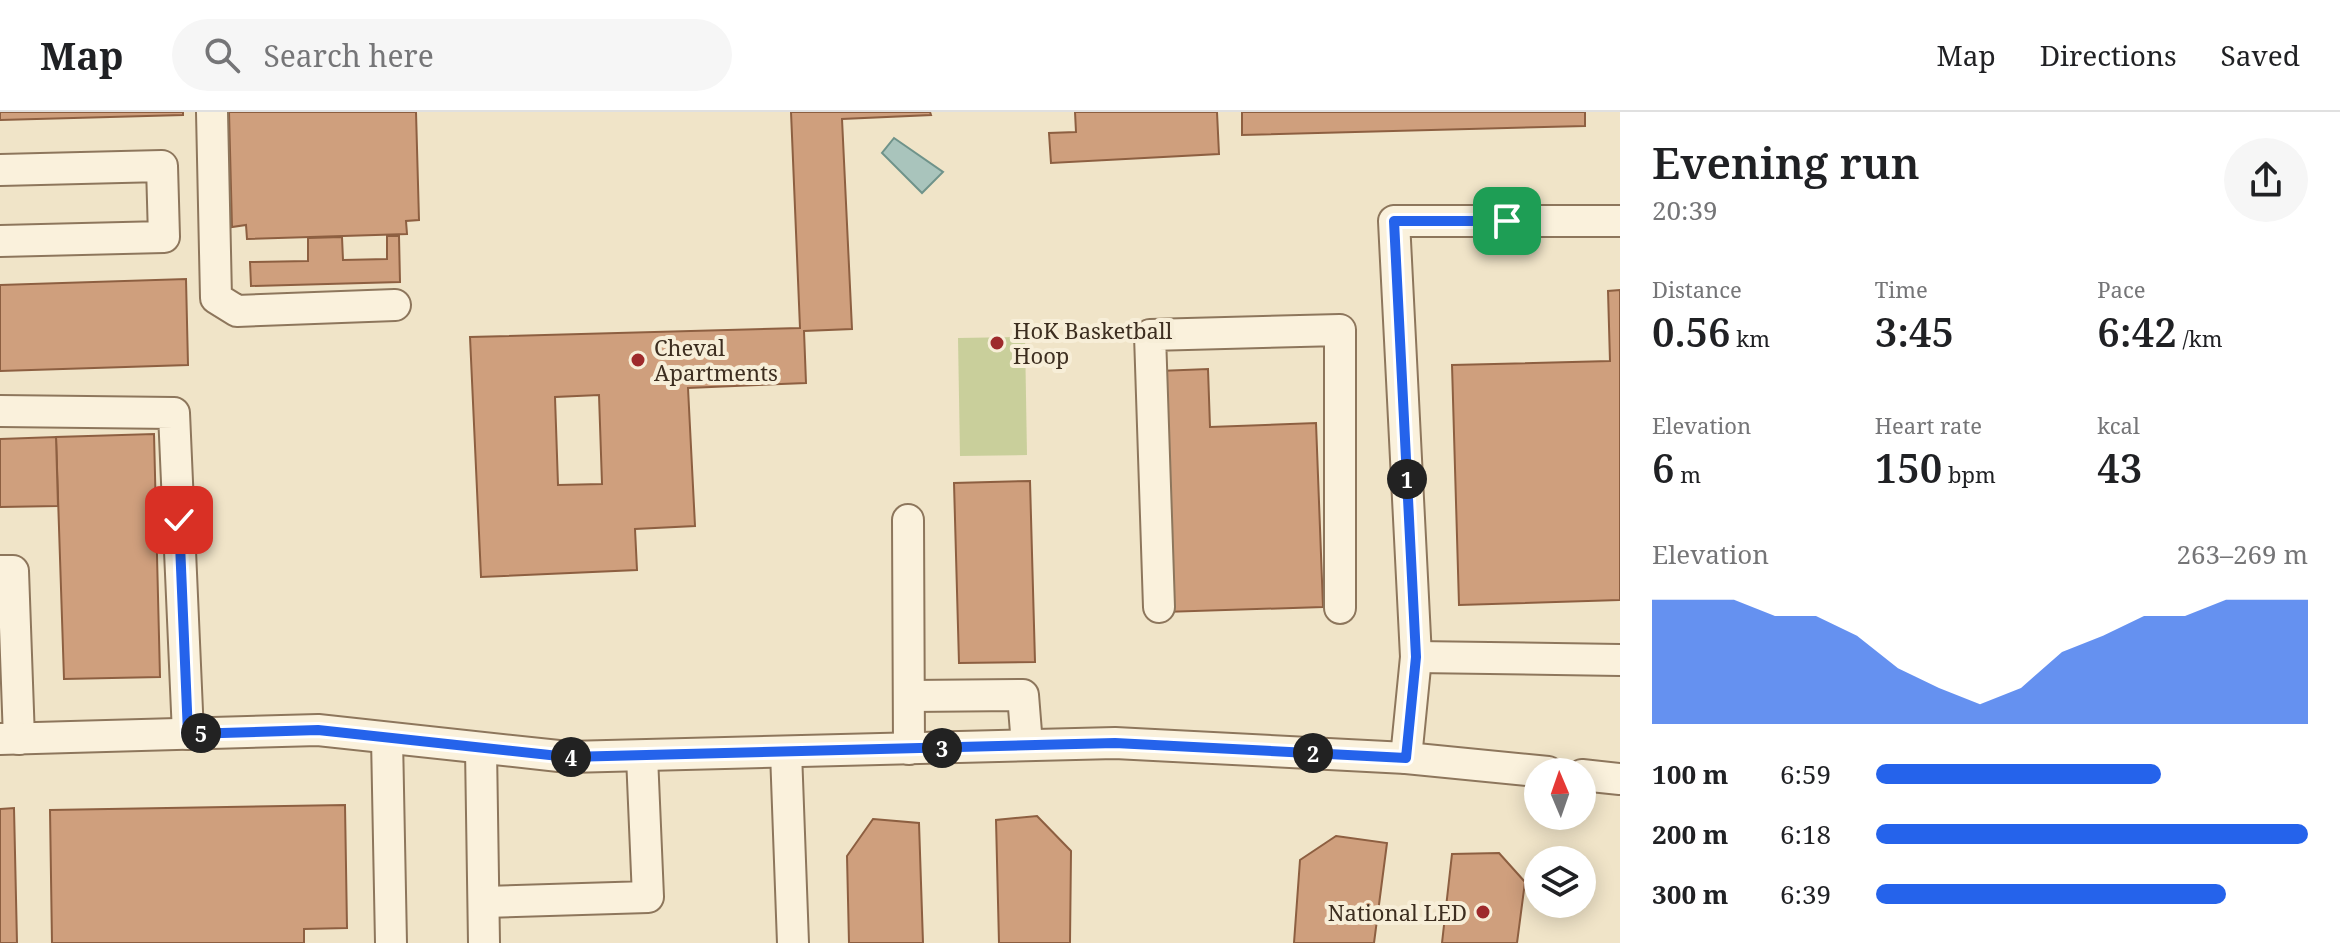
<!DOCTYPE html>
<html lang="en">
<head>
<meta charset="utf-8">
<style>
  body { margin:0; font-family:"Noto Serif",serif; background:#f6f6f6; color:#202124; height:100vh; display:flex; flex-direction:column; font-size:30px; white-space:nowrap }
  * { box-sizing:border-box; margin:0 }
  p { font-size:26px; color:#757577 }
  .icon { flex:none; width:44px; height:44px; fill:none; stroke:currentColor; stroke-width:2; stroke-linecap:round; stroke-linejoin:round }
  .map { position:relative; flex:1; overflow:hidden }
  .details { display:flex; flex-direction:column; background:#fff; width:720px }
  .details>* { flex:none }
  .needle { width:52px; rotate:358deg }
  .tools { position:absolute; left:1524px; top:646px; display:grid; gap:16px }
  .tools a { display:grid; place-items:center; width:72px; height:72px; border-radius:50%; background:#fff; box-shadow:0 4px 20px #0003; font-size:40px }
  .pin { position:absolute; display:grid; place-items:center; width:68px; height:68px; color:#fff; margin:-34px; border-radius:16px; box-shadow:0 4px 12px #0006 }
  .km { position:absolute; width:40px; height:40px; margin:-20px; border-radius:50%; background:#222; color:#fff; font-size:22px; line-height:40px; text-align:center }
  .round { display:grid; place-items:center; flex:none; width:84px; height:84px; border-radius:42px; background:#f6f6f6 }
  .overview { display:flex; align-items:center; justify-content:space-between; height:136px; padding:0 32px }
  h1 { font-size:44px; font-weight:600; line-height:60px }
  .figures { display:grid; grid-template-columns:repeat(3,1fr); gap:12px; height:136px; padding:8px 32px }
  .figures div { display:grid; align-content:center }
  .figures b { font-size:40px; font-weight:600 }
  .figures small { font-size:22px; font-weight:400 }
  .figures p { font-size:22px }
  .chart { height:224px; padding:16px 32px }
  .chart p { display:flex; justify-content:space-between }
  .chart svg { width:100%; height:144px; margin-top:8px; fill:#2563eb; opacity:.7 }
  ul { padding:0 32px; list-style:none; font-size:26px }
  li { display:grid; grid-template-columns:128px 96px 1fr; align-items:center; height:60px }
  li i { height:20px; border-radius:10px; background:#2563eb }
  header { display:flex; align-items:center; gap:48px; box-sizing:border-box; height:112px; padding:0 40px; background:#fff; border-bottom:2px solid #e0e0e0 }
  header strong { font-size:38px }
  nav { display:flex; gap:44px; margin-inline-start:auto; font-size:28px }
  .search { width:560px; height:72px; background:#f6f6f6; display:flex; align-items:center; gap:20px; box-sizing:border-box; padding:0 28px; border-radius:44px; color:#757577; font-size:30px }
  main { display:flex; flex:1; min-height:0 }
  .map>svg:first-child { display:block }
</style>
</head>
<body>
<header>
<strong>Map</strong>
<div class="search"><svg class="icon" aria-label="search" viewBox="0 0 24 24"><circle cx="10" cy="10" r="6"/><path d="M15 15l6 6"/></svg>Search here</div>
<nav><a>Map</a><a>Directions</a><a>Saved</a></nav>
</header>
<main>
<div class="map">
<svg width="1620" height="831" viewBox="0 0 1620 831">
  <rect width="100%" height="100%" fill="#f0e4c8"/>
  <path fill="#c9cf9b" d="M 1025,225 L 1027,343 L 960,344 L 958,226 Z"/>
  <path fill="#a9c4bc" stroke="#6f938a" stroke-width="2" d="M 894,26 L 943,60 L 922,81 L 882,41 Z"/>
  <g fill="#cf9f7d" stroke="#8d5f41" stroke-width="2" fill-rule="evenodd">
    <path d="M 0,0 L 183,0 L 183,3 L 0,8 Z"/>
    <path d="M 229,0 L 416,0 L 419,108 L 406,109 L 407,122 L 247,127 L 246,113 L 232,115 Z"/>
    <path d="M 791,0 L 930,0 L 931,3 L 842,7 L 852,217 L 804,219 L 806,271 L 688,276 L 695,414 L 635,417 L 637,458 L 481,465 L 470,225 L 800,216 ZM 599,283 L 602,372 L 558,373 L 555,285 Z"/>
    <path d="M 1075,0 L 1217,0 L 1219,42 L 1051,51 L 1049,21 L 1076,20 Z"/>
    <path d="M 1242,0 L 1585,0 L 1585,14 L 1242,23 Z"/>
    <path d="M 387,124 L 399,124 L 400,170 L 251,174 L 250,150 L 308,149 L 308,126 L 342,125 L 343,148 L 387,147 Z"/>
    <path d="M 186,167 L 188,253 L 0,259 L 0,173 Z"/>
    <path d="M 1620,178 L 1620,488 L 1459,493 L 1452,253 L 1610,249 L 1608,179 Z"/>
    <path d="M 1208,257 L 1210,315 L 1316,311 L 1323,495 L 1164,500 L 1159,259 Z"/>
    <path d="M 154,322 L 160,565 L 64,567 L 56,325 Z"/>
    <path d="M 56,325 L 58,394 L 0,395 L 0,327 Z"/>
    <path d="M 1030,369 L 1035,550 L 959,551 L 954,371 Z"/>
    <path d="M 345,693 L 347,816 L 304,817 L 304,831 L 52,831 L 50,698 Z"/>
    <path d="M 14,696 L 17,831 L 0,831 L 0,697 Z"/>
    <path d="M 1037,704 L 1071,739 L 1070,831 L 999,831 L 996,708 Z"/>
    <path d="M 873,707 L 919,711 L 923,831 L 849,831 L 847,744 Z"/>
    <path d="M 1336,724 L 1387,731 L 1374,831 L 1294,831 L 1300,748 Z"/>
    <path d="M 1499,741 L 1525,770 L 1517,831 L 1442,831 L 1452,742 Z"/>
  </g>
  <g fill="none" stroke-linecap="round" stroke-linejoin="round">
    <defs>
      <g id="minor">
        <path d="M 212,0 L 216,186 L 237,199 L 395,193"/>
        <path d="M 0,58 L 162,54 L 164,125 L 0,129"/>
        <path d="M 0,299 L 174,301 L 188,622"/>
        <path d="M 908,408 L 909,637"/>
        <path d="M 0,459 L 13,459 L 19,627"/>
        <path d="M 1159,495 L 1150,223 L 1340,218 L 1340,496"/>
        <path d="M 1416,545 L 1620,548"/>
        <path d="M 911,584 L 1023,583 L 1027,633"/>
        <path d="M 387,626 L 391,831"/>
        <path d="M 0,627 L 318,618 L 568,645 L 1115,631 L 1406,646 L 1548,660"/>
        <path d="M 481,637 L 484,831"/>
        <path d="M 786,640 L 793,831"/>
        <path d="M 1406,646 L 1416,545 L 1394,109 L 1620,109"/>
        <path d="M 1582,663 L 1620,667"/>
        <path d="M 484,790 L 648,785 L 642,644"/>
      </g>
    </defs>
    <use href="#minor" stroke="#8d765c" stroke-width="34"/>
    <use href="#minor" stroke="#faf1dc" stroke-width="30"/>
  </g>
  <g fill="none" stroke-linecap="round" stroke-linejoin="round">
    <defs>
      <path id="route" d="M 179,408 L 188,622 L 318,618 L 568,645 L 1115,631 L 1406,646 L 1416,545 L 1394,109 L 1507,109"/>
    </defs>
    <use href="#route" stroke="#fff" stroke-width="16"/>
    <use href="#route" stroke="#2563eb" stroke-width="10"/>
  </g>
  <g fill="#9e2a2b" stroke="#f7eed8" stroke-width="3">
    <circle cx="997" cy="231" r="8"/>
    <circle cx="638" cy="248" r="8"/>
    <circle cx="1483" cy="800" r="8"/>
  </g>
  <g text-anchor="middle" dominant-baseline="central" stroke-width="8" stroke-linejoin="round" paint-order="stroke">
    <g font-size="22" fill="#3d2e20" stroke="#f7eed8" text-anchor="start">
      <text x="1013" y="218">HoK Basketball<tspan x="1013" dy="25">Hoop</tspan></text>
      <text x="654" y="235">Cheval<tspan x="654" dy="25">Apartments</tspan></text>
      <text x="1467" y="800" text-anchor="end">National LED</text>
    </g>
  </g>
</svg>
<div class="tools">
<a><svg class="needle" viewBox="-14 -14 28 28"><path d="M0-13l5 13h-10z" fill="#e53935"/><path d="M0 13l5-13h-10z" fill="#757577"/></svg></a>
<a><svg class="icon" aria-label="layers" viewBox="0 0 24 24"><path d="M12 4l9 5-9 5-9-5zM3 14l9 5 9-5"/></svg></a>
</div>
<div class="pin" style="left:1507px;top:109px;background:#1e9e55"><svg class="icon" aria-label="arrive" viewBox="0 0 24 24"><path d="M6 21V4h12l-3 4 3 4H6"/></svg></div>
<div class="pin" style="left:179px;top:408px;background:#d93025"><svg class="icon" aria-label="check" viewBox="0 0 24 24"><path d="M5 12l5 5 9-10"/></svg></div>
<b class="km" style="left:1407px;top:367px">1</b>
<b class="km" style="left:1313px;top:641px">2</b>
<b class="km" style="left:942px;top:636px">3</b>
<b class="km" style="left:571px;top:645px">4</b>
<b class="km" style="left:201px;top:621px">5</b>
</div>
<section class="details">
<div class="overview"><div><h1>Evening run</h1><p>20:39</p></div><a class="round"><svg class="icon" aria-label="share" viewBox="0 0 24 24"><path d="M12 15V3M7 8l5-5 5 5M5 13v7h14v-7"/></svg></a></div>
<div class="figures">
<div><p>Distance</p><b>0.56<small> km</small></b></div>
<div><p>Time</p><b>3:45</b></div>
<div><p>Pace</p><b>6:42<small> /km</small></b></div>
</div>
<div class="figures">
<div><p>Elevation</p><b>6<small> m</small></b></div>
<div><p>Heart rate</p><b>150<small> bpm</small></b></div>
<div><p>kcal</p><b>43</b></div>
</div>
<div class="chart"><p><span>Elevation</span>263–269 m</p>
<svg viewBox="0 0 160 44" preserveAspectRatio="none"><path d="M0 44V6L10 6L20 6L30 11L40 11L50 17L60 27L70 33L80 38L90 33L100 22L110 17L120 11L130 11L140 6L150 6L160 6V44z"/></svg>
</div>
<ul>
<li><b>100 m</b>6:59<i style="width:66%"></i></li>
<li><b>200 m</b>6:18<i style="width:100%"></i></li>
<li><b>300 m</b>6:39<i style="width:81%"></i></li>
</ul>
</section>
</main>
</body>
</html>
